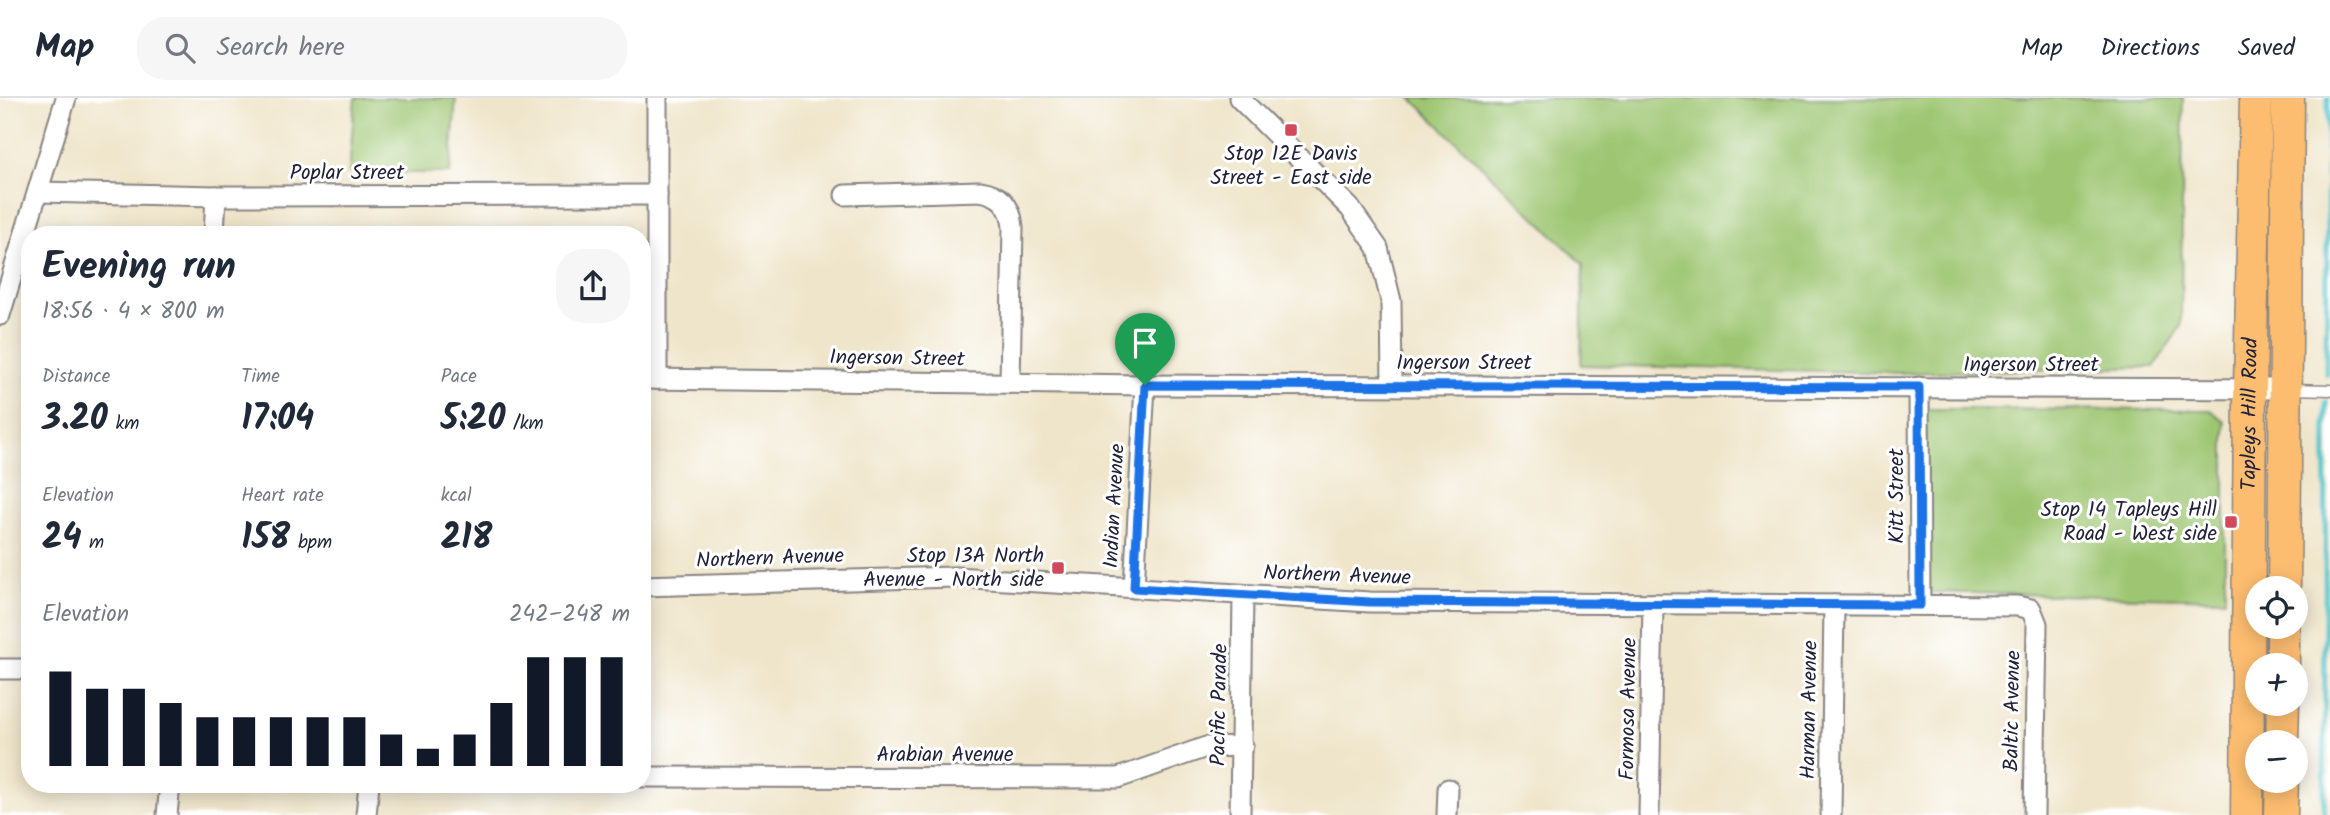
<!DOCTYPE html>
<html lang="en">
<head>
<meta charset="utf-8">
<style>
  body { margin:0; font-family:Kalam,sans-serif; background:#f6f6f7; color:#1f2937; height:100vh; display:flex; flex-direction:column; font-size:26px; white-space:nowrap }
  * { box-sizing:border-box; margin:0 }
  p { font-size:23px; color:#747a83 }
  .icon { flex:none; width:38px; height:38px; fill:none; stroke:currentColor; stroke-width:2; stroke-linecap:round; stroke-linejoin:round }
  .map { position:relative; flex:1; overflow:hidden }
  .panel { position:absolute; left:21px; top:128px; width:630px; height:567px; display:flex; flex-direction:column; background:#fff; border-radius:28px; box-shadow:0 4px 18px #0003 }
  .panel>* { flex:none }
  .buttons { position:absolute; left:2245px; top:478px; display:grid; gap:14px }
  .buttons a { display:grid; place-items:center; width:63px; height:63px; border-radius:50%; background:#fff; box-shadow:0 4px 18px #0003; font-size:35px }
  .pin { position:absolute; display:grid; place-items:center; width:60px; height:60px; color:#fff; margin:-72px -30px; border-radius:50% 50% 50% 0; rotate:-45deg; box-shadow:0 0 7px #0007 }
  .pin .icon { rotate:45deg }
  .round { display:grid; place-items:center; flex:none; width:74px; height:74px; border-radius:28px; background:#f6f6f7 }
  .headline { display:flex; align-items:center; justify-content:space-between; height:119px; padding:0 21px }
  h1 { font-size:38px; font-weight:600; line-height:52px }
  .metrics { display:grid; grid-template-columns:repeat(3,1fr); gap:10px; height:119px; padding:7px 21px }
  .metrics div { display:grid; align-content:center }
  .metrics b { font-size:35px; font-weight:600 }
  .metrics small { font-size:19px; font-weight:400 }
  .metrics p { font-size:19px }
  .chart { height:196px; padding:14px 21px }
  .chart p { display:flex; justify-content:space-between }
  .chart svg { width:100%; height:126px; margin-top:7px; stroke:#111827; stroke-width:6 }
  header { display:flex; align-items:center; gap:42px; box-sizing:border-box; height:98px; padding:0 35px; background:#fff; border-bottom:2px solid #e0e1e3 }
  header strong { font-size:33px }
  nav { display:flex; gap:38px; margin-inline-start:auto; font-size:24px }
  .search { width:490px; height:63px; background:#f6f6f7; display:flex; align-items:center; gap:18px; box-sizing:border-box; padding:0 24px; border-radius:28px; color:#747a83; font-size:26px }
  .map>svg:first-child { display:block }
</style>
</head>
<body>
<header>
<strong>Map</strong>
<div class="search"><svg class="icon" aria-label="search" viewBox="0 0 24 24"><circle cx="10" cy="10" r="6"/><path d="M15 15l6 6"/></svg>Search here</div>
<nav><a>Map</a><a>Directions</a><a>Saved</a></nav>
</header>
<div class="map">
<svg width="2330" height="717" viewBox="0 0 2330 717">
  <rect width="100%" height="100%" fill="#fff"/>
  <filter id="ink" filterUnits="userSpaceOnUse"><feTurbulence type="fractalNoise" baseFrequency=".0143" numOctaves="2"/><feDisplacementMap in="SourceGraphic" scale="14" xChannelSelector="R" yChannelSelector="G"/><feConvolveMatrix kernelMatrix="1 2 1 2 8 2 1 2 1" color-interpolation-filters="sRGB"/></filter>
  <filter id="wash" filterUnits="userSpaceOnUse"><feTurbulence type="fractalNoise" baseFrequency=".00686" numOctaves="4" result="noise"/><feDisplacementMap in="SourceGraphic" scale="28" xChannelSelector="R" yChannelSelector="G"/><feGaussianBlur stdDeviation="1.57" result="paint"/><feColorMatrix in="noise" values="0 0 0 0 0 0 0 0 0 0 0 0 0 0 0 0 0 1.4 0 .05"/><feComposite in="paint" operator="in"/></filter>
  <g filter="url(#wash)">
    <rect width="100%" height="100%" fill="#efe5ca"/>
    <g fill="#9ec672" stroke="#607456" stroke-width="2">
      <path d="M 355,0 L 456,0 L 450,75 L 349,75 Z"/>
      <path d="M 1411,0 L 2183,0 L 2181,228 L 2154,269 L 1899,275 L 1581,267 L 1583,166 Z"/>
      <path d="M 1925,311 L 2211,312 L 2225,324 L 2225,501 L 1928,494 Z"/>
    </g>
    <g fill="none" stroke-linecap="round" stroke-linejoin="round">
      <g stroke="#56c4cd" stroke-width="5">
        <path d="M 2326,276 L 2328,0"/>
        <path d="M 2324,717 L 2326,304"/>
      </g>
    </g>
  </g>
  <g filter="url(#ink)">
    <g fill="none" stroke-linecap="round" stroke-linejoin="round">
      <defs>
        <path id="lane" d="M 2290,291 L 2330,292"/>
        <g id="street">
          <path d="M 1239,0 L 1350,110 L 1378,150 L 1391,203 L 1392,287"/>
          <path d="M 38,94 L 216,98 L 657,97"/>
          <path d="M 845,97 L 980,93 C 1001,96 1011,108 1013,129 L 1010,285"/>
          <path d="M 214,136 L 216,98"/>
          <path d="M 0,217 L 66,0"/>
          <path d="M 642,281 L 1145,287 L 2286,291"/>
          <path d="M 657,281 L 657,0"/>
          <path d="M 1919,289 L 1920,507"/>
          <path d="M 642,488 L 955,479 L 1370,504 L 2017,508 L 2031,511 L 2037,526 L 2034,717"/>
          <path d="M 1134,490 L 1145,287"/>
          <path d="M 0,571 L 30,571"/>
          <path d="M 642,679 L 1118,680 L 1206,649 L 1243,648"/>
          <path d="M 167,717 L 170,686"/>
          <path d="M 366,717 L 369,686"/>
          <path d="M 1240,717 L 1243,497"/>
          <path d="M 1447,717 L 1448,691"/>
          <path d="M 1649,717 L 1653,506"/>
          <path d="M 1831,717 L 1834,507"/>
        </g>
        <g id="primary">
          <path d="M 2284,490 L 2288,0"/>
          <path d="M 2283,567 L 2283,528"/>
          <path d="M 2282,644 L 2283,606"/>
          <path id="s1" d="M 2247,717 L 2250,291 L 2256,0"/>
          <path d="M 2281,717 L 2282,682"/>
        </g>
      </defs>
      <use href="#lane" stroke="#888482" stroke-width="13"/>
      <use href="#street" stroke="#888482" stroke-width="23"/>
      <use href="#primary" stroke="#888482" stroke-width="35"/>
      <use href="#lane" stroke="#fff" stroke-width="10"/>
      <use href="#street" stroke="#fff" stroke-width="19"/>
      <use href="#primary" stroke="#fcbd6f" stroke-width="32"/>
    </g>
  </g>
  <g fill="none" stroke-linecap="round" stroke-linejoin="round" filter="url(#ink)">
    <defs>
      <path id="route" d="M 1145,287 L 1919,289 L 1920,507 L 1370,504 L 1134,490 Z"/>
    </defs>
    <use href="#route" stroke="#fff" stroke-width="14"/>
    <use href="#route" stroke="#1a73e8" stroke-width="9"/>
  </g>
  <g fill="#d1495b" stroke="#fff" stroke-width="2.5">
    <rect x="1284" y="25" width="14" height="14" rx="3.5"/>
    <rect x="2224" y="417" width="14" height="14" rx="3.5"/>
    <rect x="1051" y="463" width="14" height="14" rx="3.5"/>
  </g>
  <g text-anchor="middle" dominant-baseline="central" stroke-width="6" stroke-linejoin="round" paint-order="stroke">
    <g font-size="21" fill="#22223b" stroke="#fff" text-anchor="end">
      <text x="1291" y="56" text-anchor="middle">Stop 12E Davis<tspan x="1291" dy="24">Street - East side</tspan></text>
      <text x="2217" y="412">Stop 14 Tapleys Hill<tspan x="2217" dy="24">Road - West side</tspan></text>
      <text x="1044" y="458">Stop 13A North<tspan x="1044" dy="24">Avenue - North side</tspan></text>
    </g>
    <g font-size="21" fill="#22223b" stroke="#fff">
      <text x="347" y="75">Poplar Street</text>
      <text transform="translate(897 261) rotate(1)">Ingerson Street</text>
      <text x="1464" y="265">Ingerson Street</text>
      <text x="2031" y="267">Ingerson Street</text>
      <text stroke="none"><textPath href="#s1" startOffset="401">Tapleys Hill Road</textPath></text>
      <text transform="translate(1897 398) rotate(-90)">Kitt Street</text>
      <text transform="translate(1115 408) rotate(-87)">Indian Avenue</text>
      <text transform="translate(770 461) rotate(-2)">Northern Avenue</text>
      <text transform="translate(1337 478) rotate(2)">Northern Avenue</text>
      <text transform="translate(1220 607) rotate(-89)">Pacific Parade</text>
      <text transform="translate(1629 611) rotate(-89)">Formosa Avenue</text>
      <text transform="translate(1810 612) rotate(-89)">Harman Avenue</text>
      <text transform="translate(2013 613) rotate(-89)">Baltic Avenue</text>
      <text x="945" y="657">Arabian Avenue</text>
    </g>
  </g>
</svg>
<div class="buttons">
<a><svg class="icon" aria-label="locate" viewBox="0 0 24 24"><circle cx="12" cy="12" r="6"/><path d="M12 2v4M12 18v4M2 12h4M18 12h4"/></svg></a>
<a>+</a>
<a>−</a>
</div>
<div class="pin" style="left:1145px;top:287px;background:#1e9e55"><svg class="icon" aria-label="arrive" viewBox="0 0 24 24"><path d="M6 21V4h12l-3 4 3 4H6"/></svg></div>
<section class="panel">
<div class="headline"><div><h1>Evening run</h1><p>18:56 · 4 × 800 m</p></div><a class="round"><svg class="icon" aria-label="share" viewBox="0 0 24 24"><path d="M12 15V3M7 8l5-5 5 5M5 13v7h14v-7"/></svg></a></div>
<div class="metrics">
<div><p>Distance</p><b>3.20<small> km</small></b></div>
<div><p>Time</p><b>17:04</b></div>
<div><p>Pace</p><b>5:20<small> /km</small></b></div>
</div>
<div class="metrics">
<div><p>Elevation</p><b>24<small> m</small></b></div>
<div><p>Heart rate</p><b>158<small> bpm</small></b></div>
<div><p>kcal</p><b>218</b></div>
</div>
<div class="chart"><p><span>Elevation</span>242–248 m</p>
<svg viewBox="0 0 160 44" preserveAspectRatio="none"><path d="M5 44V11M15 44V17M25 44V17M35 44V22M45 44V27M55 44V27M65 44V27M75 44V27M85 44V27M95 44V33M105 44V38M115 44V33M125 44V22M135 44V6M145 44V6M155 44V6"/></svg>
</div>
</section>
</div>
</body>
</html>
